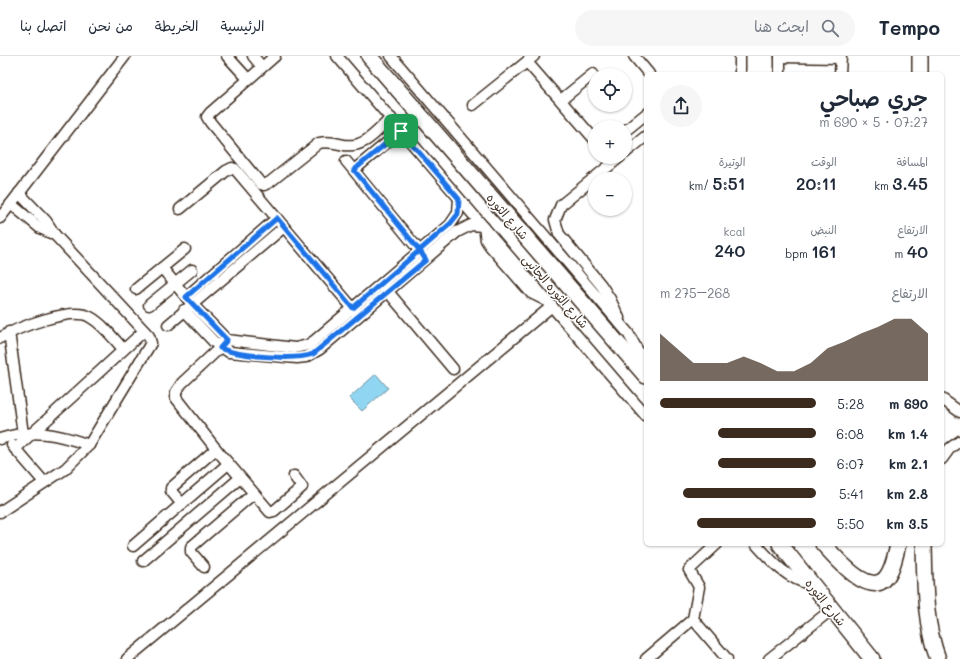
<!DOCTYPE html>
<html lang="ar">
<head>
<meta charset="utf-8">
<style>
  body { margin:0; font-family:Mali,"Playpen Sans Arabic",sans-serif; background:#f6f6f7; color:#1f2937; direction:rtl; height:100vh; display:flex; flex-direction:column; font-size:15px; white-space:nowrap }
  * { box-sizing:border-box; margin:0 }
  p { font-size:13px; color:#747a83 }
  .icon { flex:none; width:22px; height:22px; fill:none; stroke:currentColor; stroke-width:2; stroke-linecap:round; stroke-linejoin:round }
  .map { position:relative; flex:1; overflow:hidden; direction:ltr }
  .side { position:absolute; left:644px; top:16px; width:300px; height:474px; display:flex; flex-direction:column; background:#fff; border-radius:6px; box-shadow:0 1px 3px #0004; direction:rtl }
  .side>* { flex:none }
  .buttons { position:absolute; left:588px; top:12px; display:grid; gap:8px }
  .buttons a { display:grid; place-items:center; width:44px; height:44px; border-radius:50%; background:#fff; box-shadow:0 1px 3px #0004; font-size:20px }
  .pin { position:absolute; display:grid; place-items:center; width:34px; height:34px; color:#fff; margin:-17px; border-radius:8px; box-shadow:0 2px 6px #0006 }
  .round { display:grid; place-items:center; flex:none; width:42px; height:42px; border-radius:21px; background:#f6f6f7 }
  .headline { display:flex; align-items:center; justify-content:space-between; height:68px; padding:0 16px }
  h1 { font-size:22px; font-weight:600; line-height:30px }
  .metrics { display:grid; grid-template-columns:repeat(3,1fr); gap:6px; height:68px; padding:4px 16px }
  .metrics div { display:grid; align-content:center }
  .metrics b { font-size:17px; font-weight:600 }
  .metrics small { font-size:11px; font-weight:400 }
  .metrics p { font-size:11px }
  .chart { height:112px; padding:8px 16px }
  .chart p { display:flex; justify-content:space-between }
  .chart svg { width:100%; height:72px; margin-top:4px; fill:#3b2a1e; opacity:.7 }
  ul { padding:0 16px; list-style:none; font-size:13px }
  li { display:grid; grid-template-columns:64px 48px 1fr; align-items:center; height:30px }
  li i { height:10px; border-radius:5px; background:#3b2a1e }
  header { display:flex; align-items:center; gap:24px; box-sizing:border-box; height:56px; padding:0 20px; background:#fff; border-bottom:1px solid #e0e1e3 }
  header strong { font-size:19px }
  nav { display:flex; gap:22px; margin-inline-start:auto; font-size:14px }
  .search { width:280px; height:36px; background:#f6f6f7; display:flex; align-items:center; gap:10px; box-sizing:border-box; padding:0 14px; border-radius:22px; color:#747a83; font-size:15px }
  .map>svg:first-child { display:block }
</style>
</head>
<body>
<header>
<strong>Tempo</strong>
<div class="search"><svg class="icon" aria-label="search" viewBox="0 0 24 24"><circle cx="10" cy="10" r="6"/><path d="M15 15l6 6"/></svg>ابحث هنا</div>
<nav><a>الرئيسية</a><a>الخريطة</a><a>من نحن</a><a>اتصل بنا</a></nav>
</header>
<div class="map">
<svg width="960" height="603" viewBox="0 0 960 603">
  <rect width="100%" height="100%" fill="#fff"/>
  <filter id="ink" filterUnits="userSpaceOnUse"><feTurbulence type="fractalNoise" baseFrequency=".025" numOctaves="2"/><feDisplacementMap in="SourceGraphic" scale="8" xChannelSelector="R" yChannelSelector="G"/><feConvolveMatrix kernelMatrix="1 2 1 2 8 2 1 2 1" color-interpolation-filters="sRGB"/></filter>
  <g filter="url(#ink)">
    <path fill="#90d5f2" stroke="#6e919d" d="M 376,318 L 388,332 L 362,355 L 349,342 Z"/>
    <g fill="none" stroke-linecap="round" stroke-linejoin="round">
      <defs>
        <g id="minor">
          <path d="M 227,0 L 248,23"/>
          <path d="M 253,0 L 262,11"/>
          <path d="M 275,0 L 210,57 L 207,61 L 210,66 L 261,128 L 264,129 L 270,126 L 319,87 C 327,85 335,87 344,89 C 365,92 376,76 391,62"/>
          <path d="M 337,0 L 646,360"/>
          <path d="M 391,0 L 628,277 L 639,297 L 644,315"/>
          <path d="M 634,0 L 649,18"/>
          <path d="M 780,1 L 840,2"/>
          <path d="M 527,6 L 595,84"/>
          <path d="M 740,18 L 740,0"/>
          <path d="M 780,18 L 780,0"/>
          <path d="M 840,18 L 841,0"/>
          <path d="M 561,44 L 593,18"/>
          <path d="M 473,49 L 534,0"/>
          <path d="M 625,75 L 646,58"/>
          <path d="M 625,97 L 646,80"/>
          <path d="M 346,105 L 423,199"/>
          <path d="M 354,114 L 401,75"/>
          <path d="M 11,148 L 40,172 L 55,179"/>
          <path d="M 180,153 L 226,115 L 232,112 L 235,113 L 356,256"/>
          <path d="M 0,162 L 125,0"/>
          <path d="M 484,171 L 486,184 L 490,190 L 531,237 L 545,244"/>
          <path d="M 162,212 L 192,248 L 227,284 L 295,292 L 308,289 L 314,285 L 450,169 L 458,157 L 459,143"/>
          <path d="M 384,231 L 453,313"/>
          <path d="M 136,233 L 185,193"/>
          <path d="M 186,241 L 277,162"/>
          <path d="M 149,249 L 192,214"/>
          <path d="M 184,254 L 214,286 L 229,296 L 297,302 L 306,301 L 320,293 L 457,176 L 471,169 L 482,170"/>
          <path d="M 619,262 L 610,243 L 601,229 L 559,178 L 555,164 L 561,149 L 620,101"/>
          <path d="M 168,269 L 284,171"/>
          <path d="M 9,276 L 23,378"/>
          <path d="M 0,282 C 17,272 72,250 90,261 C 103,268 113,282 123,293"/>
          <path d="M 225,287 L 182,327 L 176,336 L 176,342 L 216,393 L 270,456 L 274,455 L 302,431 L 294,420"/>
          <path d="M 942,343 L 960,356"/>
          <path d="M 0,383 C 32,372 58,378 89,389"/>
          <path d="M 12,389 L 44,426"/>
          <path d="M 15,393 L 144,275"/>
          <path d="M 942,403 L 950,392 L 960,385"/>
          <path d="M 182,448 L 171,435 L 171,432 L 216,393"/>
          <path d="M 0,456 L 65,413 L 89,389 L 151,287 L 149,280 L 55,179 L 46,165 L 19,137"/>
          <path d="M 717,488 L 689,514 L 699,531 L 693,563 L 727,603"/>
          <path d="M 756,488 C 773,507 787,523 812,529"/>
          <path d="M 133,490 L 228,408"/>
          <path d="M 143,505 L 240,422"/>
          <path d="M 204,511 L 191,496 L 191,491 L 253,438"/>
          <path d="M 127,603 L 552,250"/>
          <path d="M 646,603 L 693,563"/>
          <path d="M 769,603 L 831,554"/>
        </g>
        <g id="highway">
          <path d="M 369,0 L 646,320"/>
          <path d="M 920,18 L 920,0"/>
          <path d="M 780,488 L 872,603"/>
          <path d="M 823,488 C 836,501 874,550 890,515 C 894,507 896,497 898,488"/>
          <path d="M 924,488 C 925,527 924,566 938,603"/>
        </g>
      </defs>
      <use href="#minor" stroke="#3b2a1e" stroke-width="13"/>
      <use href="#highway" stroke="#3b2a1e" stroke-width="18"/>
      <use href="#minor" stroke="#fff" stroke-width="10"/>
      <use href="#highway" stroke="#fff" stroke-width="15"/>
    </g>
  </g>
  <g fill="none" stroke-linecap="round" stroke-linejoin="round" filter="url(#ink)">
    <defs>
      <path id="route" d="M 401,75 L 459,143 L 458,158 L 450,168 L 353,252 L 277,162 L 186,241 L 227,284 L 220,292 C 238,300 294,305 313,298 L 426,204 L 420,195 L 354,114 L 401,75"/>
    </defs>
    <use href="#route" stroke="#fff" stroke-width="8"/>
    <use href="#route" stroke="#1a73e8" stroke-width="5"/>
  </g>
  <g text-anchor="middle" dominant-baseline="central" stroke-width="3" stroke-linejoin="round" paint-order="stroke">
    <g font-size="12" fill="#3b2a1e" stroke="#fff">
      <text transform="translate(508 160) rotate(49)">شارع الثوره</text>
      <text transform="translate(556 235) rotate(49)">شارع الثوره الجانبى</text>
      <text transform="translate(826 546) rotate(51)">شارع الثوره</text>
    </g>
  </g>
</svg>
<div class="buttons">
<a><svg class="icon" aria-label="locate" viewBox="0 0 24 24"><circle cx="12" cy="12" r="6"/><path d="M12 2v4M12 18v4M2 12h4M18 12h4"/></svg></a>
<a>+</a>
<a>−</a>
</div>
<div class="pin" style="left:401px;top:75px;background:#1e9e55"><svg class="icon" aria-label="arrive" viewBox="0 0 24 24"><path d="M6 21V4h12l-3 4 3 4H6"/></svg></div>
<section class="side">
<div class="headline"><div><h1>جري صباحي</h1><p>07:27 · 5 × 690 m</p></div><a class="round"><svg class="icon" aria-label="share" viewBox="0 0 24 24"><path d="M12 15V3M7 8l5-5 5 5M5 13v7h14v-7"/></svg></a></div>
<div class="metrics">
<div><p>المسافة</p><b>3.45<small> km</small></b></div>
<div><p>الوقت</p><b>20:11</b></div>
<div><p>الوتيرة</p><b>5:51<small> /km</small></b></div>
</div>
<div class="metrics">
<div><p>الارتفاع</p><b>40<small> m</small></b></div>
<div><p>النبض</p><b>161<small> bpm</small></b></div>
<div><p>kcal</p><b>240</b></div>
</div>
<div class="chart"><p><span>الارتفاع</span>268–275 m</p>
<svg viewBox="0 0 160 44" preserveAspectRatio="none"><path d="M0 44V15L10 24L20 33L30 33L40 33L50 29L60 33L70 38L80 38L90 33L100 24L110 20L120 15L130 11L140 6L150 6L160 15V44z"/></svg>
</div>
<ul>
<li><b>690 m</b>5:28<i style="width:100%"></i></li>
<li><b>1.4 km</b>6:08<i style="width:63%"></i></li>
<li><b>2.1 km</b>6:07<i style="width:63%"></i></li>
<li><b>2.8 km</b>5:41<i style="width:85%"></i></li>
<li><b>3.5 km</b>5:50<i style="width:76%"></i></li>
</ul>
</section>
</div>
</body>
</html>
